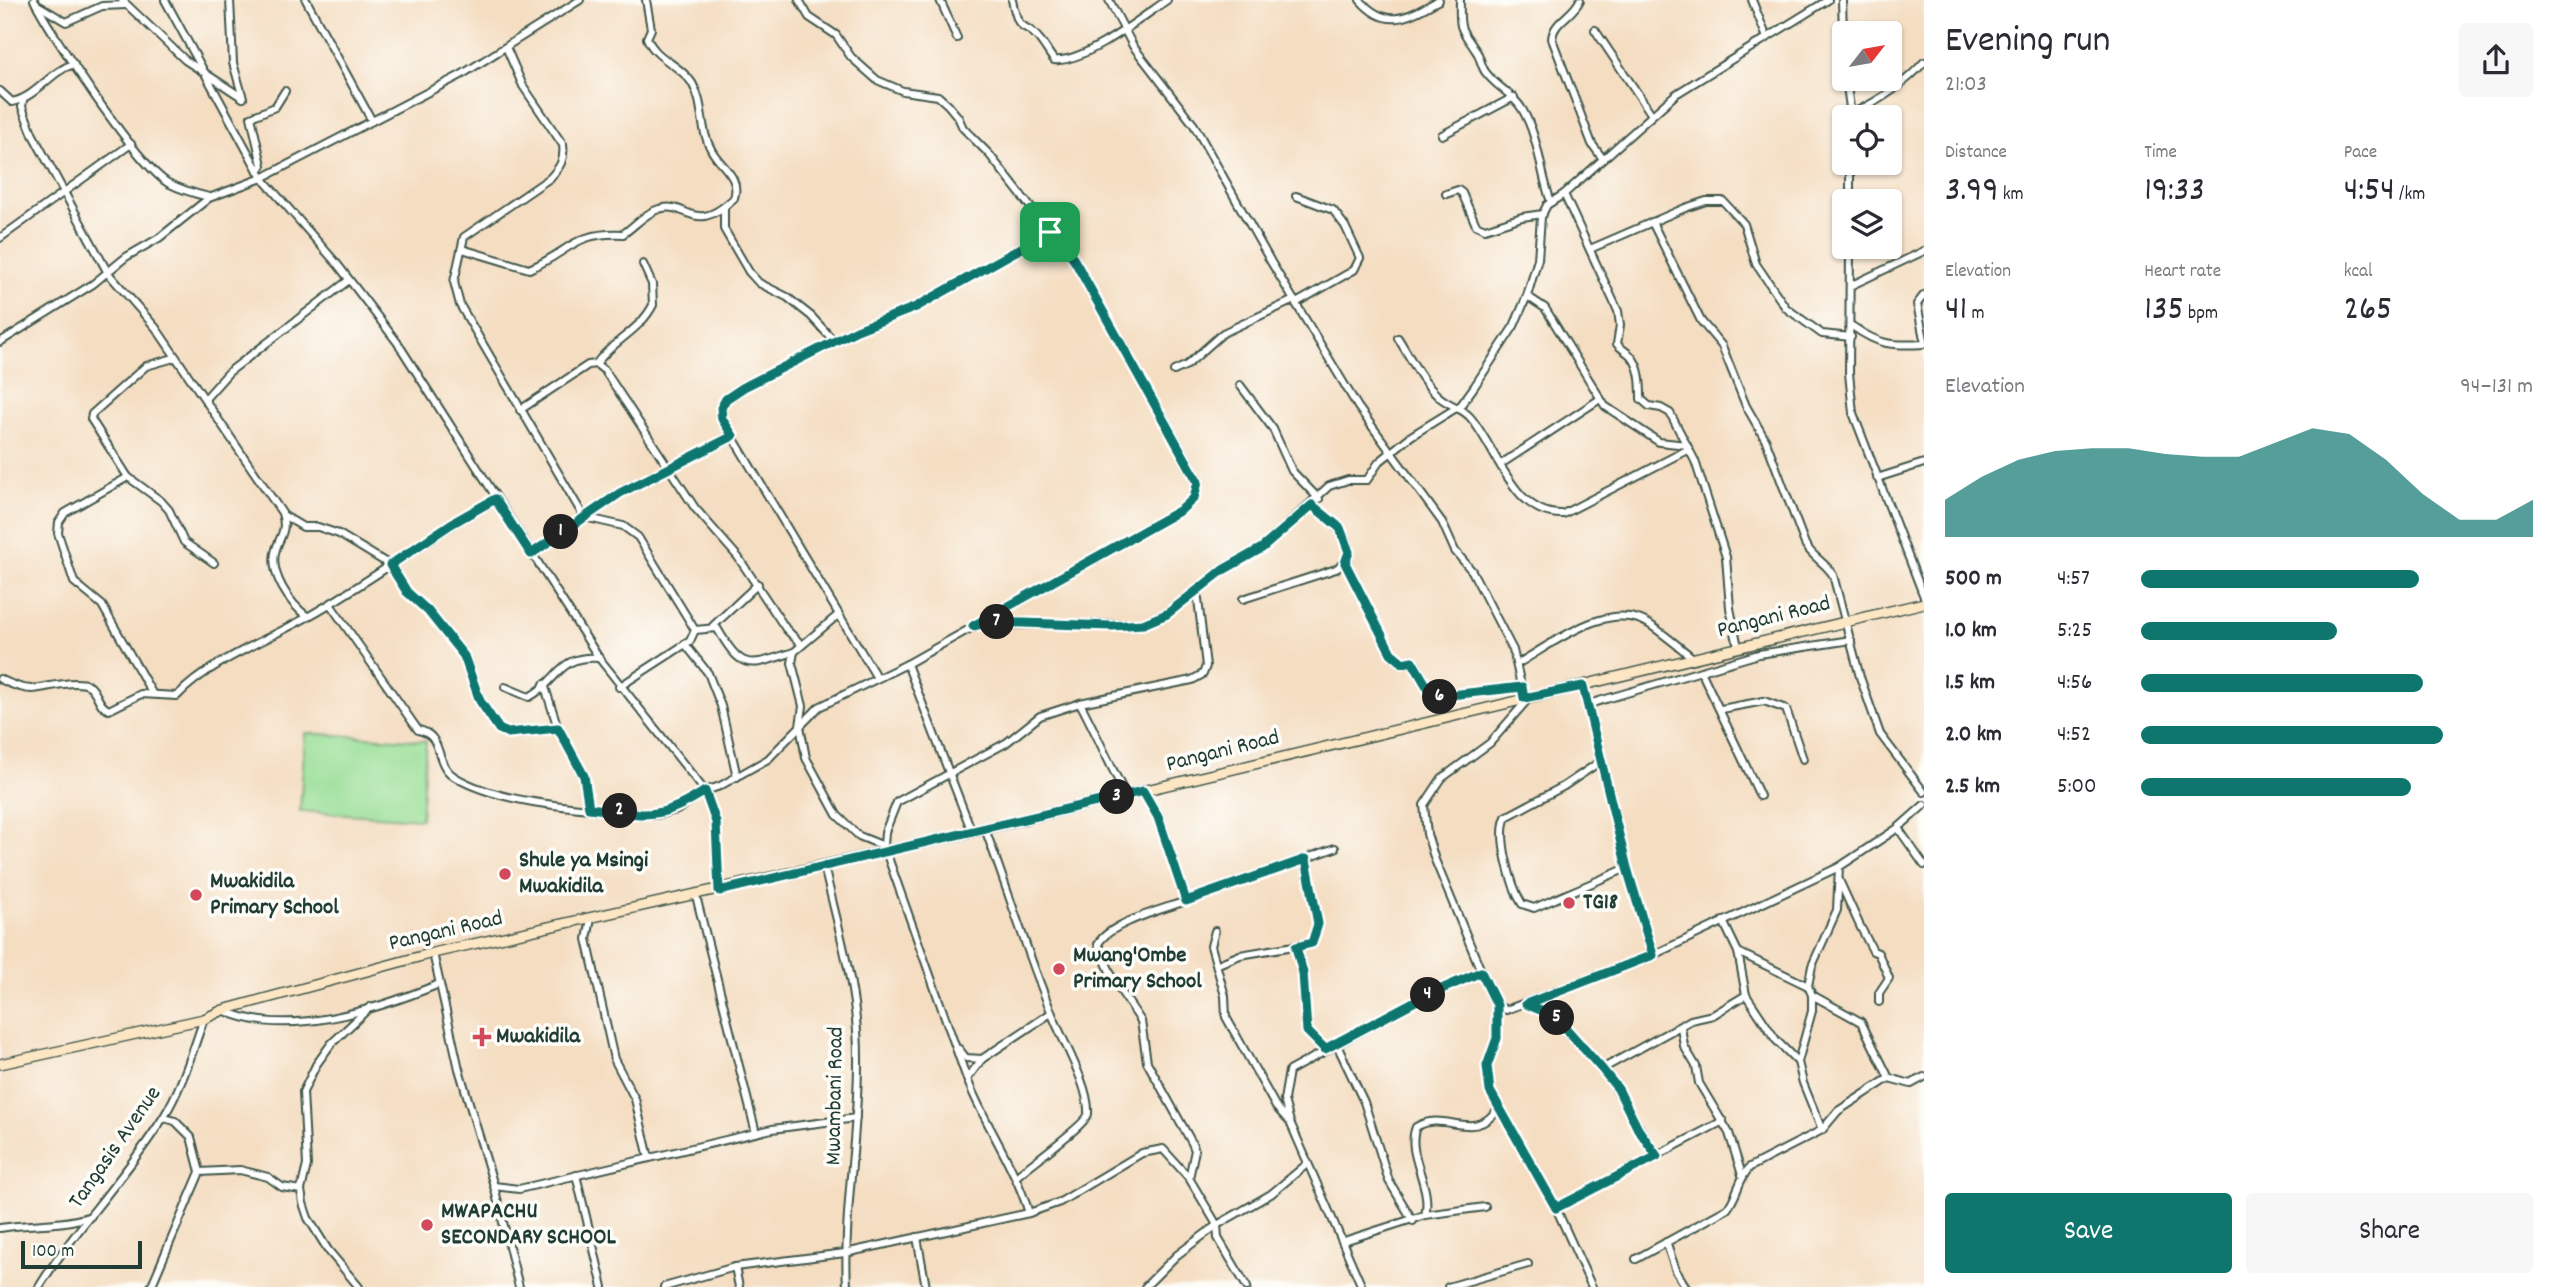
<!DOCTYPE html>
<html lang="en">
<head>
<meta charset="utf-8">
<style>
  body { margin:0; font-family:Dekko,sans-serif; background:#f7f7f7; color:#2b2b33; height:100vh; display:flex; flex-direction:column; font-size:26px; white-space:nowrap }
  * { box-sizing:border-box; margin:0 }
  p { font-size:23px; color:#7c7c81 }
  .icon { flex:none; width:38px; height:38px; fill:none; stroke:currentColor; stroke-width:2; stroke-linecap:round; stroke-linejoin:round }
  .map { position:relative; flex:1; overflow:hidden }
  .drawer { display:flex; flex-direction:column; background:#fff; width:630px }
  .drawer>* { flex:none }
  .needle { width:46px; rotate:59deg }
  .buttons { position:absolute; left:1832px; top:21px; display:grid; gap:14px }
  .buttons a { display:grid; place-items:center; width:70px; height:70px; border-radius:7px; background:#fff; box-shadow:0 2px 5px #0004; font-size:35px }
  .scale { position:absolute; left:21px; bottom:18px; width:121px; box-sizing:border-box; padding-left:7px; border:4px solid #1f3d34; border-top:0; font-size:19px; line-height:24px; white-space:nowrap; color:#1f3d34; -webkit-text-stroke:5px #fdfcf7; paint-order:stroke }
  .pin { position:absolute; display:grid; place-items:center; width:60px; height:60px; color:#fff; margin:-30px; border-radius:14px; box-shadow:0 4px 10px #0006 }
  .km { position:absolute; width:35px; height:35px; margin:-18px; border-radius:50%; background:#222; color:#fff; font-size:19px; line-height:35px; text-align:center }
  .round { display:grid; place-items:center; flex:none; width:74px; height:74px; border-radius:7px; background:#f7f7f7 }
  .summary { display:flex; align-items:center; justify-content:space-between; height:119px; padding:0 21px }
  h1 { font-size:38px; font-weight:600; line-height:52px }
  .figures { display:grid; grid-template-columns:repeat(3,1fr); gap:10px; height:119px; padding:7px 21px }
  .figures div { display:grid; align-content:center }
  .figures b { font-size:35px; font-weight:600 }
  .figures small { font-size:19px; font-weight:400 }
  .figures p { font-size:19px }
  .chart { height:196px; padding:14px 21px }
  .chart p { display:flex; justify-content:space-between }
  .chart svg { width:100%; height:126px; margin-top:7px; fill:#0f766e; opacity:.7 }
  .cta { display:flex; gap:14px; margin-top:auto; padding:14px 21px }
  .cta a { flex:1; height:80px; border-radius:7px; background:#0f766e; color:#fff; font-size:28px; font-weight:600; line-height:80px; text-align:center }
  .cta a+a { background:#f7f7f7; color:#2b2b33 }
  ul { padding:0 21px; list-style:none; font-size:23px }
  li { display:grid; grid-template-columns:112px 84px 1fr; align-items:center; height:52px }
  li i { height:18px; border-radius:9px; background:#0f766e }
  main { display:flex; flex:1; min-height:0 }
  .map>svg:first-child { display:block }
</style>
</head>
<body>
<main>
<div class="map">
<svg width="1924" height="1287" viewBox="0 0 1924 1287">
  <rect width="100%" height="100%" fill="#fdfcf7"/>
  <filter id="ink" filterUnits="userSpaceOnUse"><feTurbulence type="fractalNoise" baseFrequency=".0143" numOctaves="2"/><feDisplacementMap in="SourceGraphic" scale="14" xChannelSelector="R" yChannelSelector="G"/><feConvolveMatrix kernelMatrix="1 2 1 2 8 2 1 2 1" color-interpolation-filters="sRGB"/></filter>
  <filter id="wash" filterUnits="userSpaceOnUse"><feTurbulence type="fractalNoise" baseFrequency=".00686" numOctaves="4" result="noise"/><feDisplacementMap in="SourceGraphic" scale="28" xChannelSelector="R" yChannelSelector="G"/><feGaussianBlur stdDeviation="1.57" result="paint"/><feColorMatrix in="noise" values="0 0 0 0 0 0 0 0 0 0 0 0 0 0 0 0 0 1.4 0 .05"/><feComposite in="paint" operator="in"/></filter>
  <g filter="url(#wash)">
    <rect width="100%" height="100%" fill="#f4ddc1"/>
    <path fill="#9adf97" stroke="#5c8e66" stroke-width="2" d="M 305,733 L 426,741 L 421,819 L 300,811 Z"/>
  </g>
  <g filter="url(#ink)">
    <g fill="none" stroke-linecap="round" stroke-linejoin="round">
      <defs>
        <g id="street">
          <path d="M 34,0 C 52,36 137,164 168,183 C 180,189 196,194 209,197"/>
          <path d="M 122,0 L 185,60 L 243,98"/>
          <path d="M 165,0 L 262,178 L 338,265 L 397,342 L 599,658 L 705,791 L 677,810 L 657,815 C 598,809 505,807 455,777 C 433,764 445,735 418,730 L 330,604"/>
          <path d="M 230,0 L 233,63 L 243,98"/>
          <path d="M 306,0 L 372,121"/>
          <path d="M 799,0 L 809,17 L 836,35 L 851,57 L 877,80 L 903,91 L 938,96 L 948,105 L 958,117 L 963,128 L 989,154 L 1050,232"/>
          <path d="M 940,0 L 957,38"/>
          <path d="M 1012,0 C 1020,38 1023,18 1040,40 C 1045,46 1049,54 1054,60 C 1084,63 1141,18 1167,0"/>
          <path d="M 1109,0 L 1133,46 L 1194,125 L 1271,262 L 1358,407 L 1442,522 L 1455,551 L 1472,571 L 1513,650 L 1524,698"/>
          <path d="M 1360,0 C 1387,31 1408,17 1439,0"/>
          <path d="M 1460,0 C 1459,34 1461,27 1478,54 C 1481,61 1482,69 1487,74 C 1497,87 1513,94 1522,109 C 1539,137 1540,172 1551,202"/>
          <path d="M 1580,0 C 1573,16 1553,21 1552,39 L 1592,144 L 1603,159"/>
          <path d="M 1752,0 L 1767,38"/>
          <path d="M 1842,0 L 1844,66"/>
          <path d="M 36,4 L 66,22 L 102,6 L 126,5"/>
          <path d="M 1595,30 L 1652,115"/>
          <path d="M 506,47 L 523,86 L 563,145 C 565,160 560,167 550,178 L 464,237 L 454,282 L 460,305 L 584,517 L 623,526 L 638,537 L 695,630 L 690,641 L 619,687"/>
          <path d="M 1846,79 L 1851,115"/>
          <path d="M 0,91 L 12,102 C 37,97 50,71 74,64"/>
          <path d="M 23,100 L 22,107 L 33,135 L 108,273 L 156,328 L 282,513 C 287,531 281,534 276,549 C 268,573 290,604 308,617"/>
          <path d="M 1851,114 C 1879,101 1903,86 1924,62"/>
          <path d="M 1442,135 L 1514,97"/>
          <path d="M 258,171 L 262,165 L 251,117 L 275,107 L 285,91"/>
          <path d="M 1446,194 L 1458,190 L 1462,193 L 1476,225 L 1485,229 L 1522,217 L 1543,214"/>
          <path d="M 1564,194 L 1618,311 L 1620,325 L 1617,344 C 1621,349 1626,351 1630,355 C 1641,366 1641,385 1641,399 L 1649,406 L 1661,408 L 1670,413 L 1695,461 L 1726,557 L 1730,608 L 1738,647"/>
          <path d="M 1296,196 L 1333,210 L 1345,226 L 1360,258 L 1354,270 L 1296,303"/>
          <path d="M 1850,201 L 1850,163"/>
          <path d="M 724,207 L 724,229 L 749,272 L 759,283 L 787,297 L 811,316 L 834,341"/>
          <path d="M 1652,222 L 1701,321 L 1722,346 L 1746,406 L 1766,441 L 1805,544 C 1813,558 1825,562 1833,575 L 1860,677 L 1880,734 L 1924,792"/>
          <path d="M 0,238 L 131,144"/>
          <path d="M 1850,247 L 1849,373 L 1853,413 L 1924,597"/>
          <path d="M 462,249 L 529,269 C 571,252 571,232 623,234 C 635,226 645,213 659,209 C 688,200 693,237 734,198 C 741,177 721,167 712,151 C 699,130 705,104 692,83 C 680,64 656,60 647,38 L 651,29 L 646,0"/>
          <path d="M 1590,249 L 1685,208 L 1706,201 L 1723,201 L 1744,224 L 1756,264 L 1786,308 L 1822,334 L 1851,337"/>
          <path d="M 1852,285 L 1924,251"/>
          <path d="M 1924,295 L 1917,304 L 1924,339"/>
          <path d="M 1527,296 L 1545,308 L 1605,406 L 1659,442 L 1687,445"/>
          <path d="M 1852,326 C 1879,345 1891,346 1924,344"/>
          <path d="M 1398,338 C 1410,357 1422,382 1438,396 C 1448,405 1462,408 1470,417 C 1497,448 1513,516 1563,514 L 1689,449"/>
          <path d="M 0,342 L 93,284 L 126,257 L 159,238 L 209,198 L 262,178 L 461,75 L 580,0"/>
          <path d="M 174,358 L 146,366 L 92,414 L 91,419 L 128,477 L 161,501 L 169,510 L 184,542 L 214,563"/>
          <path d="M 596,364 C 612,341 640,331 653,305 L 652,284 L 643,264"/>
          <path d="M 1174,371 L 1187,365 L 1223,333 L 1294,300"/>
          <path d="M 1240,385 L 1273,429 L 1292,471 L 1319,499"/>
          <path d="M 205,399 L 229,372 L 349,280"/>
          <path d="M 520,410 L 588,365 L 596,364 L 605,371 L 695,508 L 738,557 L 786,629 L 802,645"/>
          <path d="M 1501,464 L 1600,399"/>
          <path d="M 128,477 L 65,513 L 59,522 L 58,533 L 74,582 L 102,605 L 152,693"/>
          <path d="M 1877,478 L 1924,463"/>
          <path d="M 283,515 L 303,527 L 318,527 L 339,534 L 390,565 L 407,592 L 428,611 L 464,656 L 480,700 L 499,729 L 508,733 L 558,728"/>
          <path d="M 531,554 L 620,493 L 733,437"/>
          <path d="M 1345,563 L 1391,653 L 1403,663 L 1412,661 L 1416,665 L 1433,697 L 1522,687"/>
          <path d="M 1197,591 L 1206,666 L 1203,674 L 1192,680 L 1080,703 L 1040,716 L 1006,743 L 897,802 L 885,832 L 884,846 L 967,1079 C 986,1127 1013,1162 1029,1213 L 1060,1202 L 1142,1153 L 1163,1149 L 1189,1178 L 1217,1225 L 1218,1238 L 1247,1287"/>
          <path d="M 1243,599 L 1336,569 L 1348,560 C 1352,533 1329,521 1312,505"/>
          <path d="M 838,615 L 794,652 L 792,663 L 803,706 L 800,726 L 806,758 L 837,815 L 859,836 L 884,846"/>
          <path d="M 982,625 L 1143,624 L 1167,613 L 1223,570 L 1262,548 L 1329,486 L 1348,480 L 1367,480 L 1379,462 L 1411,436 L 1461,405 L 1474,387 L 1514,326 L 1527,296 L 1538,259 L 1541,217 L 1547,205 L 1564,194 L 1676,94 L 1828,0"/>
          <path d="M 713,626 L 758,584"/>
          <path d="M 695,630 L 717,628 C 743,673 749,666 794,652"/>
          <path d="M 685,644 L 708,673 L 721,706 L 737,777"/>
          <path d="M 907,664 L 972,832"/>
          <path d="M 1517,664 C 1551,645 1609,598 1649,624 C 1664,634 1678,646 1693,658"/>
          <path d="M 1701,671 L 1760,796"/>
          <path d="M 0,679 C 10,684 22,689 32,689 C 46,688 75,679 88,685 C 98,690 97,706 109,710 L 141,694 L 177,696 C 210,661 268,640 309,616 C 373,580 431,535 495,499"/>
          <path d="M 544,684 L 558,728 L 584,777 L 589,808"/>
          <path d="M 1583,686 L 1627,868 L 1653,955"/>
          <path d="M 505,687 L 529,697 C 560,681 556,655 599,658"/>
          <path d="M 1529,698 L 1490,743 L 1442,778 L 1424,805 L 1427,834 L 1435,860 L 1491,995 L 1497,1005 L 1506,1010 L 1653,955 L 1839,867 L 1898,828 L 1924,805"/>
          <path d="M 1080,703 C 1096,733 1109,764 1126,795"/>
          <path d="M 1589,704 L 1759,654 L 1851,640"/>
          <path d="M 1721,709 L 1764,701 L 1786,709 L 1803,759"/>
          <path d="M 1601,761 L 1564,786 L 1506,817 C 1497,836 1511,886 1522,904 L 1534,908 L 1627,868"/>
          <path d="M 1143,791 L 1159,817 L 1186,901 C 1164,909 1109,923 1098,944 L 1114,981 L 1141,1021 L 1147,1062 L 1192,1143 L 1195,1150 L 1189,1178"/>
          <path d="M 1898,828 L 1924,865"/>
          <path d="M 985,829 C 1008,890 1027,953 1052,1014 C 1062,1040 1090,1087 1088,1114 C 1087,1124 1029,1165 1017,1176"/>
          <path d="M 824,866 C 838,928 858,992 858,1056 C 859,1133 843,1210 847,1287"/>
          <path d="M 1839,880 L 1860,926 L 1873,951 L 1878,953 L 1889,978 L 1879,993 L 1879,1002"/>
          <path d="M 719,891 L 716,822 L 705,791 L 720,786 L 768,759 L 819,707 L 907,664 L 1181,510 L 1193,498 L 1198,482 L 1186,458 L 1062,240 L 1050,232 L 916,307 L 857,330 L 744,387 L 726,399 L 721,409 L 722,419 L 877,678"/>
          <path d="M 696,896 L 756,1133"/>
          <path d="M 1186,901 L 1335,848"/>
          <path d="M 591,919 L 587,939 L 614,1059 L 635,1099 L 649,1158"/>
          <path d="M 1723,921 L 1738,952 L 1746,995 L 1776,1040 L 1798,1062"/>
          <path d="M 1215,931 L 1211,946 L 1225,996 L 1226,1017 L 1276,1107 L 1288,1120"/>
          <path d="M 1296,947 L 1303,973 L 1307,1031 L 1325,1050"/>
          <path d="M 1738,952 L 1808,986"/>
          <path d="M 433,953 L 459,1069 L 494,1186 L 519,1189 L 772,1129 L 856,1118"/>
          <path d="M 1218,964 L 1240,955 L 1312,943 L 1318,924 L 1305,859"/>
          <path d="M 1812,995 L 1861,1022 L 1889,1078 L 1911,1084 L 1924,1077"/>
          <path d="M 1497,1005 L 1497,1038 L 1487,1066 L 1490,1091 L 1556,1208 L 1592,1287"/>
          <path d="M 1527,1005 L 1555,1016 L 1602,1069 L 1691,1020 L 1713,1015 L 1746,995"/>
          <path d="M 223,1010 C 286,1040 378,1009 439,984"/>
          <path d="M 1681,1027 L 1684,1046 L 1696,1066 L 1699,1083 L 1729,1133 L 1742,1175"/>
          <path d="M 1336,1043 L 1364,1102 L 1389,1181 L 1413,1221"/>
          <path d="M 959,1049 L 966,1058 L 982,1059"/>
          <path d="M 1602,1069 C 1624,1096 1637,1128 1657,1156"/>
          <path d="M 967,1079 L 982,1059 L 1051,1013"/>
          <path d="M 1822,1130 L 1803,1083 L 1798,1062 L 1812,1011 L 1812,995 L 1808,986 L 1812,966 L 1837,910 L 1839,867"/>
          <path d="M 200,1172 L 240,1170 L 268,1177 L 282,1187 L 301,1190"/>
          <path d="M 576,1175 L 603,1287"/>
          <path d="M 494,1186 L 519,1287"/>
          <path d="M 1556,1208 L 1723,1121"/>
          <path d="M 1425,1215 L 1485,1207"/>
          <path d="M 0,1228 C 31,1223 61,1226 91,1216"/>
          <path d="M 917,1237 L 926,1287"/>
          <path d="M 1344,1241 L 1425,1215 C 1433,1186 1405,1154 1416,1127 C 1446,1109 1474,1145 1499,1107"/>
          <path d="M 1666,1242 L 1676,1271 L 1686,1287"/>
          <path d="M 1636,1259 L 1727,1209 C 1738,1196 1738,1179 1750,1167 L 1822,1130 L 1838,1111 L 1889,1078"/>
          <path d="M 735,1267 L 739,1287"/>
          <path d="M 39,1287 C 76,1227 126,1177 163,1118 C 182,1088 192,1052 204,1019"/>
          <path d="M 151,1287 L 200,1172 L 191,1137 L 175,1121 L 164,1118"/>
          <path d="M 359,1287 L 328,1250 L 308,1218 L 303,1203 L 301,1190 L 307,1165 L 303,1092 L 316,1065 L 331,1044 L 370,1007"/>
          <path d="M 664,1287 L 735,1267 L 845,1253 L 1029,1213"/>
          <path d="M 1145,1287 L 1177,1255 L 1217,1225 L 1271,1194 L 1307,1164"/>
          <path d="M 1362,1287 L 1290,1122 L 1284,1100 L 1289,1071 L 1423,997 L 1481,972"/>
          <path d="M 1448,1287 L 1528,1264"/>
        </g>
        <path id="secondary" d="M 0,1064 L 204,1019 L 223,1010 L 433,953 L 972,832 L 1924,603"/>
      </defs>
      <use href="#street" stroke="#3f5549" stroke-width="10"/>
      <use href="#secondary" stroke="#3f5549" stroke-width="12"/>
      <use href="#street" stroke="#fff" stroke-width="6"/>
      <use href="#secondary" stroke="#fce6c4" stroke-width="9"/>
    </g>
  </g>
  <g fill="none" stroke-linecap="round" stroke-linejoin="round" filter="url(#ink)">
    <defs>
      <path id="route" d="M 1050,232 L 1062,240 L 1077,265 L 1198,482 L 1194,498 L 1181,510 L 973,626 L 992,622 L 1112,626 L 1143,624 L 1167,614 L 1223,570 L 1262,548 L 1312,505 L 1340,528 L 1349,552 L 1345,563 L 1391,653 L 1403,663 L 1412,661 L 1433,697 L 1522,687 L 1524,698 L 1583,686 L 1627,868 L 1653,955 L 1526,1004 L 1555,1016 L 1602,1069 L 1618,1089 L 1638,1129 L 1657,1156 L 1556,1208 L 1490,1091 L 1487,1066 L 1497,1038 L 1497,1005 L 1481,972 L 1423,997 L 1325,1049 L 1307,1031 L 1303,973 L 1296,947 L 1312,943 L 1318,924 L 1306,859 L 1186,901 L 1158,817 L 1143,791 L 719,891 L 716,822 L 705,791 C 656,823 644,814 589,808 L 584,776 L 558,728 L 508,733 L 499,729 L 480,701 L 464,656 L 428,611 L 407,592 L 390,565 L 451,524 L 495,499 L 531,554 L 620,493 L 733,436 L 722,419 L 721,408 L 726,399 L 744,387 L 857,330 L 916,307 Z"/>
    </defs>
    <use href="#route" stroke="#fff" stroke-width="14"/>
    <use href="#route" stroke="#0f766e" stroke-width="9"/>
  </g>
  <g fill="#d1495b" stroke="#fdfcf7" stroke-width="2.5">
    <circle cx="505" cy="874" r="7"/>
    <circle cx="196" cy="895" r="7"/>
    <circle cx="1569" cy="903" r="7"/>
    <circle cx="1059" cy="969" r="7"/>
    <path d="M478.5 1026.5h7v7h7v7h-7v7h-7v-7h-7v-7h7z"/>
    <circle cx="427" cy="1225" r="7"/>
  </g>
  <g text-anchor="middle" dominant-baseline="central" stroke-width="7" stroke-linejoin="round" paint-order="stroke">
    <g font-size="23" fill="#1f3d34" stroke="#fdfcf7">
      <text transform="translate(1774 618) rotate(-14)">Pangani Road</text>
      <text transform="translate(1223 752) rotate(-14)">Pangani Road</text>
      <text transform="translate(446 932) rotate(-13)">Pangani Road</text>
      <text transform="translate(836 1096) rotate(-89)">Mwambani Road</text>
      <text transform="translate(116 1148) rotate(-55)">Tangasis Avenue</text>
    </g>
    <g font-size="23" font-weight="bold" fill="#1f3d34" stroke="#fdfcf7" text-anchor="start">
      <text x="519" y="861">Shule ya Msingi<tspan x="519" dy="26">Mwakidila</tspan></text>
      <text x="210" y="882">Mwakidila<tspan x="210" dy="26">Primary School</tspan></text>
      <text x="1583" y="903">TG18</text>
      <text x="1073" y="956">Mwang'Ombe<tspan x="1073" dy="26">Primary School</tspan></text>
      <text x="496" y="1037">Mwakidila</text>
      <text x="441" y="1212">MWAPACHU<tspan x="441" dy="26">SECONDARY SCHOOL</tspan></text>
    </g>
  </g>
</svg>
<div class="buttons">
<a><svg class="needle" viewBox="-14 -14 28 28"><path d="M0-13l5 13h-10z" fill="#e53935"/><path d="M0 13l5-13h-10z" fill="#7c7c81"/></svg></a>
<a><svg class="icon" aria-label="locate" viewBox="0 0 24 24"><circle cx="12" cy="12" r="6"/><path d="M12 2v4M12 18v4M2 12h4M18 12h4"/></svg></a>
<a><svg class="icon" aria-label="layers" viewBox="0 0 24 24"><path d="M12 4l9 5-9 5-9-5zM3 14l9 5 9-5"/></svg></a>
</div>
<div class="scale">100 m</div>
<div class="pin" style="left:1050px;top:232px;background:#1e9e55"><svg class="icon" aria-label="arrive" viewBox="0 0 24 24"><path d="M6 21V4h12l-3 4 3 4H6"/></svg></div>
<b class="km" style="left:561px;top:532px">1</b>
<b class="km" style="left:620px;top:811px">2</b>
<b class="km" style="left:1117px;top:797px">3</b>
<b class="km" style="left:1428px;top:995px">4</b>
<b class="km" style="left:1557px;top:1018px">5</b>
<b class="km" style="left:1440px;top:697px">6</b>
<b class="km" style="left:997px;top:622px">7</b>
</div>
<section class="drawer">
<div class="summary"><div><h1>Evening run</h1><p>21:03</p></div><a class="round"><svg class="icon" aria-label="share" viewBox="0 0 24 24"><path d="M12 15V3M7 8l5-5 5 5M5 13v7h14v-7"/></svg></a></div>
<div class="figures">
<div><p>Distance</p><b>3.99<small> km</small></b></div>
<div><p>Time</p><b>19:33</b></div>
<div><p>Pace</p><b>4:54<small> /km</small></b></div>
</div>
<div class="figures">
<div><p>Elevation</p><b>41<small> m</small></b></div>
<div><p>Heart rate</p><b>135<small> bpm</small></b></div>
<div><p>kcal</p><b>265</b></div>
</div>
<div class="chart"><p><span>Elevation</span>94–131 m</p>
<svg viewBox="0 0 160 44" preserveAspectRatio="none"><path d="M0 44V31L10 23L20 17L30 14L40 13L50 13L60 15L70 16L80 16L90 11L100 6L110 8L120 17L130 29L140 38L150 38L160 31V44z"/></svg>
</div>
<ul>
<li><b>500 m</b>4:57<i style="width:71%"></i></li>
<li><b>1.0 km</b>5:25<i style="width:50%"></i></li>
<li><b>1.5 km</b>4:56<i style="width:72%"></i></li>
<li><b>2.0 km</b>4:52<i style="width:77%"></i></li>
<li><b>2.5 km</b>5:00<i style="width:69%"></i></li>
</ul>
<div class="cta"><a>Save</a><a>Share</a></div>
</section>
</main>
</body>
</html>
